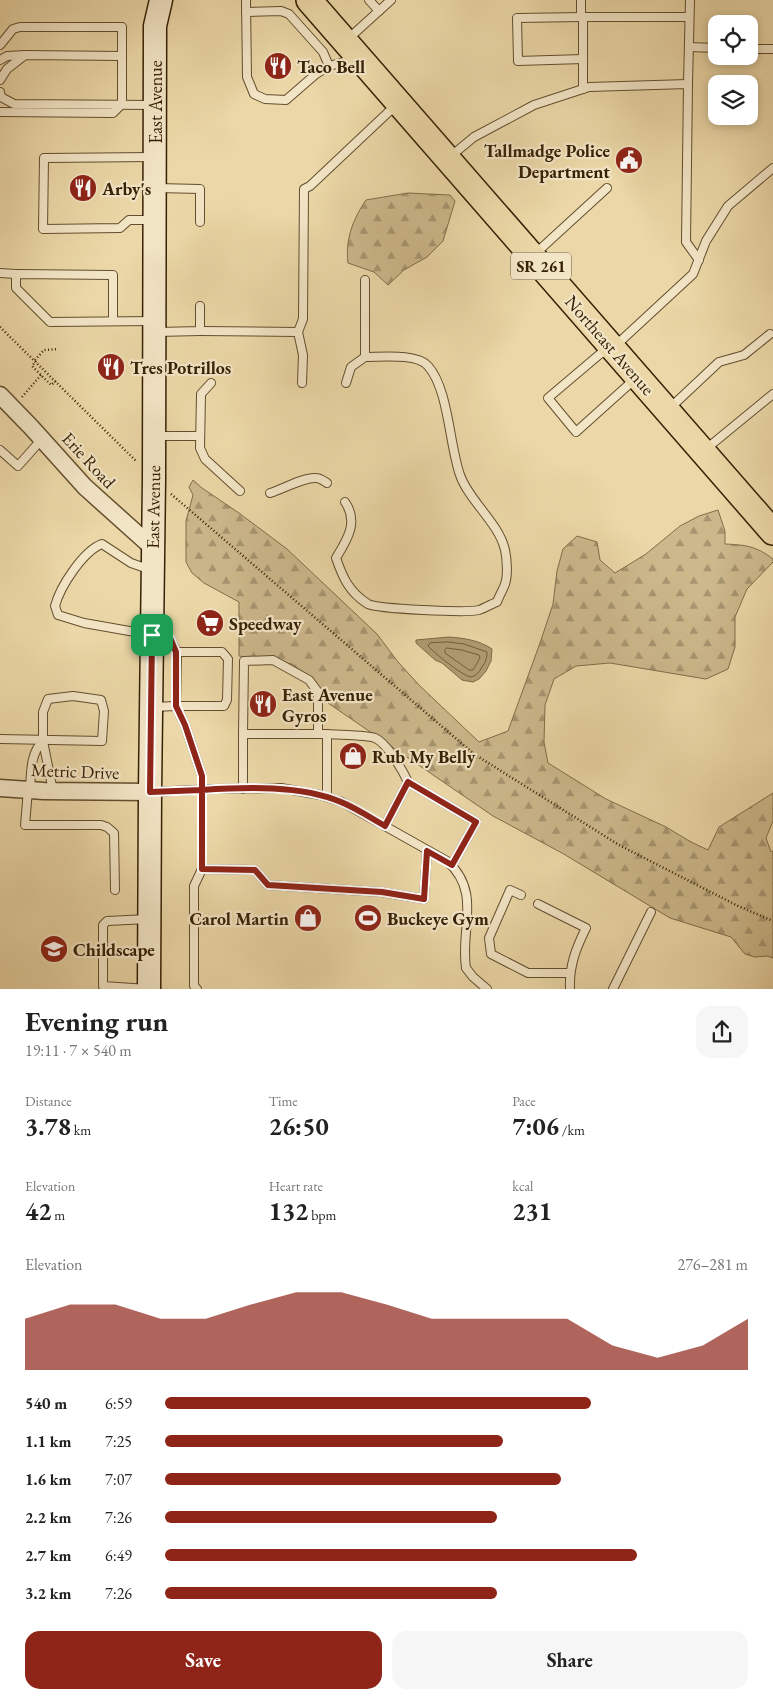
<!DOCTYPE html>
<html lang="en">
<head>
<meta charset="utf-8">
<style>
  body { margin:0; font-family:"EB Garamond",serif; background:#f6f6f6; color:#222; height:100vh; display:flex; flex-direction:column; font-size:19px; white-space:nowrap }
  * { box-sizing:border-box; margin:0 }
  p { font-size:16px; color:#767676 }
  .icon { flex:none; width:28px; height:28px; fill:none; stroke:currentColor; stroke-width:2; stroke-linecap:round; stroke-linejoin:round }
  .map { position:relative; height:989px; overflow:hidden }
  .side { display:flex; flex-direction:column; background:#fff; flex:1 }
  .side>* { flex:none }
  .buttons { position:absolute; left:708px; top:15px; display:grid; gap:10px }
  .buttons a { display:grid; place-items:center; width:50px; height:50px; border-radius:10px; background:#fff; box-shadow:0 2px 8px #0003; font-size:25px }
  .pin { position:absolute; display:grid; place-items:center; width:42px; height:42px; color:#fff; margin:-21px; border-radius:10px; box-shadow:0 2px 8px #0006 }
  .round { display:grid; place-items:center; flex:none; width:52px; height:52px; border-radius:15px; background:#f6f6f6 }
  .head { display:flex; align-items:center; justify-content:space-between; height:85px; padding:0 25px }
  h1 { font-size:28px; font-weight:700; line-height:38px }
  .stats { display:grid; grid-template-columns:repeat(3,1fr); gap:8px; height:85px; padding:5px 25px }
  .stats div { display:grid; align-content:center }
  .stats b { font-size:25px; font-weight:700 }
  .stats small { font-size:14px; font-weight:400 }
  .stats p { font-size:14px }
  .chart { height:140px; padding:10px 25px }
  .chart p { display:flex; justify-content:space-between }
  .chart svg { width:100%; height:90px; margin-top:5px; fill:#8f2418; opacity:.7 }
  .primary-button { display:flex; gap:10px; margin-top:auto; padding:10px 25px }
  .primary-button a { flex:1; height:58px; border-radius:15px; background:#8f2418; color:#fff; font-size:20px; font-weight:700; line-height:58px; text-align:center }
  .primary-button a+a { background:#f6f6f6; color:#222 }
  ul { padding:0 25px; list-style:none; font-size:16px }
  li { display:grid; grid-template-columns:80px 60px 1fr; align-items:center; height:38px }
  li i { height:12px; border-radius:6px; background:#8f2418 }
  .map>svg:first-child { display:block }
</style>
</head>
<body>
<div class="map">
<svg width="773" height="989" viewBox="0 0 773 989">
  <defs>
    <pattern id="forest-firs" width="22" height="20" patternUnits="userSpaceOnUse" patternTransform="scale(1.25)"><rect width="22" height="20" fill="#ccb88b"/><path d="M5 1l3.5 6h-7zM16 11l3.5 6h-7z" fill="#a69570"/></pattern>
  </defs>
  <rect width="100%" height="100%" fill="#ebd7a7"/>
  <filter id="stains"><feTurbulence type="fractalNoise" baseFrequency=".004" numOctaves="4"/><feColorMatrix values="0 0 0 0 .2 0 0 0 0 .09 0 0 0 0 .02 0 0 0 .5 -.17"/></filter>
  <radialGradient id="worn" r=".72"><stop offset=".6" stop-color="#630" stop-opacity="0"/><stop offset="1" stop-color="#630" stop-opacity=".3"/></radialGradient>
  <g fill="url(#forest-firs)" stroke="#816c48">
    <path d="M 408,193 L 450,195 L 455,201 L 443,241 L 427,257 L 404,270 L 388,285 L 374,272 L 348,263 C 345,240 353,219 366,200 Z"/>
    <path d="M 193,480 L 202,488 L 239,513 L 287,549 L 377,634 L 398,662 L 419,685 L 479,742 L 508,731 L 540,643 L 553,604 L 557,571 L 563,549 L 577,536 L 597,542 L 600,560 L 615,573 L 646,554 L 680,526 L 699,516 L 718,510 L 725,531 L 725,544 C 746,545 756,546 773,559 L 773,562 L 747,589 L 735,617 L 735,647 L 728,669 L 706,679 L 610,663 L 576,666 L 554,679 L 545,705 L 544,742 L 548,763 L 606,799 L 666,827 L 691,842 L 708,850 L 719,827 L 773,793 L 773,821 L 766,838 L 771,852 L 773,851 L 773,958 L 767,956 L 755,957 L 745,954 L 731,937 L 670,918 L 562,853 L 493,816 L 328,703 L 314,681 L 292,664 L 239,656 L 239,602 L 204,583 L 192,573 L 186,562 L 186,521 L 193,495 L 189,487 Z"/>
  </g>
  <path fill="#ad9970" stroke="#7d6945" d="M 449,637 C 463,638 479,640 492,649 L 491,661 L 486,671 L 479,679 L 473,682 L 467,681 L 462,680 L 442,663 L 435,660 L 416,643 L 416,640 Z"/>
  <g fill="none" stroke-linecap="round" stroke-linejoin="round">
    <g stroke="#725d3a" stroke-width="1">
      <path d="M 448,642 L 464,644 L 487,652 C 487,657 486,662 482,667 C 480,671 476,676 471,677 C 464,677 433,652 428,646 L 430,643 Z"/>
      <path d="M 447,648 L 462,650 L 479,655 L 480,658 L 473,670 L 469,670 L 445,653 L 445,650 Z"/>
    </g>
    <defs>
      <g id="service">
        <path d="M 246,0 L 247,77 L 254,94 L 265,99 L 286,100 L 316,74 L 329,66 L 355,59"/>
        <path d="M 369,0 L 379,11"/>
        <path d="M 246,12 L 281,11 L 289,14 L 323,52 L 329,66"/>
        <path d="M 581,17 L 581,0"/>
        <path d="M 348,39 L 391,0"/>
        <path d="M 0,45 L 13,29 L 20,27 L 122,27 L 122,104 L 113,113 L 0,112"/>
        <path d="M 689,47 L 716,48"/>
        <path d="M 749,49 L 773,49"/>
        <path d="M 583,59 L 518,61 L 517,18 L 583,17"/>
        <path d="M 0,60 L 7,56 L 25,55"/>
        <path d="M 0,80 L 7,69 L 25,55 L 122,56"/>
        <path d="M 688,84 L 690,0"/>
        <path d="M 583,89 L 583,17 L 689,17"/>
        <path d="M 0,92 L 1,97 L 14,104 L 153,105"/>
        <path d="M 451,156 L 474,137 L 534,105 L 589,87 L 688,84 L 686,242 L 699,260"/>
        <path d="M 157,188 L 200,189 L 200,222"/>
        <path d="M 151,220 L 129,220 L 120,228 L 43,229 L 44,158 L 152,157"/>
        <path d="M 536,253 L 607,188"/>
        <path d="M 0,273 L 16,274"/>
        <path d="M 113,321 L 113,275 L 16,274 L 16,288 L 50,322 L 153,321"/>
        <path d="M 200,331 L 298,332 L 303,319 L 304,189 L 310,186 L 397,104"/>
        <path d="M 157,332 L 200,331 L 200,306"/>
        <path d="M 298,332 L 303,355 L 302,383"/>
        <path d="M 635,379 L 576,432 L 548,398 L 600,354 L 613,348 L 693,274 L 706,241 L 728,206 L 773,168"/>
        <path d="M 211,383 L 201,394 L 200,448 L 205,459 L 240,491"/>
        <path d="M 346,383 L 351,367 L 365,357"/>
        <path d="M 670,408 L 719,362 L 744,355 L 770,334"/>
        <path d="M 157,436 L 200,436"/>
        <path d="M 706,449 L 773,394"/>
        <path d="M 0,450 L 18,466 L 42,439"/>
        <path d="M 270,493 C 283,489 304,477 316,478 C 320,478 324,481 327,483"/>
        <path d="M 345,502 C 359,522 347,540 336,558 C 343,578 349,592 368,604 C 378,609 467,613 479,610 C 485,608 491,604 497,602 C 499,596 503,590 505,584 C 508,576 507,559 505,550 C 499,523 469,501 460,475 C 449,444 449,390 428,366 C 417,353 382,357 365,357 L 365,280"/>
        <path d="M 151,570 L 131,563 L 102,544 C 83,551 60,587 55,606 L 58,615 L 84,623 L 169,638 L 177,652 L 176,706 L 153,707"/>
        <path d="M 177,652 L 222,652 L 228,659 L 227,700 L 224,706 L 176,706 L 185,725 L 202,776 L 202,869 L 194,886 L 194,986 L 197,989"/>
        <path d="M 243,734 L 244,661 L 273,660 L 309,680 L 318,692 L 318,734"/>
        <path d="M 327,734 C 337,735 368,735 375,738 C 387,743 403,771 408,782"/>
        <path d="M 0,739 L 102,741 L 104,711 L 101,700 L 73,696 L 48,699 L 43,712 L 43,741"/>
        <path d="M 243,789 L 243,734 L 327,734 L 327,797"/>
        <path d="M 28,790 L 25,825 L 101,825 L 107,827 L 114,833 L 115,890"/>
        <path d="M 30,790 C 31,774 30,753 43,741 L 53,791"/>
        <path d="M 152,792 L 214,789 L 281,788 L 320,795 L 342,802 L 447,861 C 482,892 460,929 466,968 L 473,977 L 487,989"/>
        <path d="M 385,826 L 408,782 L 476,822 L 452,865"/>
        <path d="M 202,869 L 255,870 L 268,885 L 381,892 L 424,899 L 427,851"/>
        <path d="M 521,895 L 510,890 L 489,938 L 491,954 L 528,973 L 570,973"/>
        <path d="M 538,904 L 586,928 C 576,948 569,966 570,989"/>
        <path d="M 148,989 L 103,986 L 103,925 L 107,921 L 148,919"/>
        <path d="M 613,989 L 651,912"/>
      </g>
      <g id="minor">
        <path d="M 0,395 L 31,427 L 85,487 L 153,548"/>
        <path d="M 0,788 L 44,791 L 150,792"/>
      </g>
      <path id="secondary" d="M 149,989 L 150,792 L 154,479 L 155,26 L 161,0"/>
      <path id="primary" d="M 309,0 L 773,532"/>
    </defs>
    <use href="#service" stroke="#634e2e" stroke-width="10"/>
    <use href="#minor" stroke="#634e2e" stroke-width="19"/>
    <use href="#secondary" stroke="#362105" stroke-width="25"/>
    <use href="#primary" stroke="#362105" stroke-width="28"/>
    <g stroke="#362105" stroke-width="2.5" stroke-dasharray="1 2.5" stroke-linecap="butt">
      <path d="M 0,327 L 136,461"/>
      <path d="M 35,360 L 44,350 L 58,349"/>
      <path d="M 36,361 L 32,366 L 51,385 L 56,381"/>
      <path d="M 22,397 L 41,375"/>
      <path d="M 171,494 L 474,754 L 619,845 L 738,906 L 773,921"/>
    </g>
    <use href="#service" stroke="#f2e5c6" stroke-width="8"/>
    <use href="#minor" stroke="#f2e5c6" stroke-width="16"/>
    <use href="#secondary" stroke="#f2e5c6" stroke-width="22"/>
    <use href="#primary" stroke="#ebd7a7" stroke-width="25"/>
  </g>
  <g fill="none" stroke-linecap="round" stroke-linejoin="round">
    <defs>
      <path id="route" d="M 152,635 L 170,638 L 176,652 L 176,706 L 185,725 L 202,776 L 202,790 C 245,787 301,785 341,802 C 356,808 371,818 385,826 L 408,782 L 476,822 L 452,865 L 427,851 L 424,899 L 382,892 L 268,885 L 255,870 L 202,869 L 202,790 L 150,792 L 152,635"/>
    </defs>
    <use href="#route" stroke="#fff" stroke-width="10"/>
    <use href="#route" stroke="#8f2418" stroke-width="6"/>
  </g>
  <defs>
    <symbol id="restaurant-disc" viewBox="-11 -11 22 22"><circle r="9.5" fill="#8f2418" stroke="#f2e5c6"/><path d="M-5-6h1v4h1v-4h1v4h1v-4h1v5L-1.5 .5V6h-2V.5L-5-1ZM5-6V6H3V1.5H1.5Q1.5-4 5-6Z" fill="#fff"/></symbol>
    <symbol id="civic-disc" viewBox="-11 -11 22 22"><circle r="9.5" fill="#8f2418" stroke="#f2e5c6"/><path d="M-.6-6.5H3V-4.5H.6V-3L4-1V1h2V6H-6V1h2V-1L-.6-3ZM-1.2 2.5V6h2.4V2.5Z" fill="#fff"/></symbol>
    <symbol id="supermarket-disc" viewBox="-11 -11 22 22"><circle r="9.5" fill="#8f2418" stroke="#f2e5c6"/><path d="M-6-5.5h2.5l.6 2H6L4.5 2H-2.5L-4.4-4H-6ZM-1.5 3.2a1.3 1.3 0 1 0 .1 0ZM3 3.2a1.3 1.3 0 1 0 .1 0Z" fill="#fff"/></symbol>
    <symbol id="shop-disc" viewBox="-11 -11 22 22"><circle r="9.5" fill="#8f2418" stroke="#f2e5c6"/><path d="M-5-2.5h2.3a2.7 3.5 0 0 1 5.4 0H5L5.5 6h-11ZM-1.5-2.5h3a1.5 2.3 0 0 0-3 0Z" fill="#fff"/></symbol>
    <symbol id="stadium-disc" viewBox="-11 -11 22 22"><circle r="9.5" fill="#8f2418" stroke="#f2e5c6"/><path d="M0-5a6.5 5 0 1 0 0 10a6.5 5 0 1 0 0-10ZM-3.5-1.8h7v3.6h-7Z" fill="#fff"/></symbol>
    <symbol id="school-disc" viewBox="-11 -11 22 22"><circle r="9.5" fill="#8f2418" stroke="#f2e5c6"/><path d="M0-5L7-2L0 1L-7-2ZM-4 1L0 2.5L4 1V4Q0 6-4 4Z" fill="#fff"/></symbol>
  </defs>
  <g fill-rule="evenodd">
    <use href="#restaurant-disc" x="262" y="50" width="32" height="32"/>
    <use href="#civic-disc" x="613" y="144" width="32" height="32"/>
    <use href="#restaurant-disc" x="67" y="172" width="32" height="32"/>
    <use href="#restaurant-disc" x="95" y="351" width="32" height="32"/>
    <use href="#supermarket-disc" x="194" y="607" width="32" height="32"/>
    <use href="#restaurant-disc" x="247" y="688" width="32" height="32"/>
    <use href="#shop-disc" x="337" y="740" width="32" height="32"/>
    <use href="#shop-disc" x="292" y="902" width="32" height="32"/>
    <use href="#stadium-disc" x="352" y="902" width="32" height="32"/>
    <use href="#school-disc" x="38" y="933" width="32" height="32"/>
  </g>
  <g text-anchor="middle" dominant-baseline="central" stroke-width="4.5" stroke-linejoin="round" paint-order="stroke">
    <rect fill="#f2e5c6" stroke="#6e5c3f" stroke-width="1" x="511" y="252.5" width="60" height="27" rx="4"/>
    <g font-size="16" font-weight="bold" fill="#362105">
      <text x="541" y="266">SR 261</text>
    </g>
    <g font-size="18" font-weight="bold" fill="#362105" stroke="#f2e5c6" text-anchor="start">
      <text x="297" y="66">Taco Bell</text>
      <text x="610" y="150" text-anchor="end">Tallmadge Police<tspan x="610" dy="21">Department</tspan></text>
      <text x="102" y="188">Arby's</text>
      <text x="130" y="367">Tres Potrillos</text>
      <text x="229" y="623">Speedway</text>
      <text x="282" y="694">East Avenue<tspan x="282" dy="21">Gyros</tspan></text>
      <text x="372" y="756">Rub My Belly</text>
      <text x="289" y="918" text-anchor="end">Carol Martin</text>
      <text x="387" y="918">Buckeye Gym</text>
      <text x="73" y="949">Childscape</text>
    </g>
    <g font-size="18" fill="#362105" stroke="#f2e5c6">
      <text transform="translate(155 102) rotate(-90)">East Avenue</text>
      <text transform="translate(610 345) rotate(49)">Northeast Avenue</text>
      <text transform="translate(89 460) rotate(47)">Erie Road</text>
      <text transform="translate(153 507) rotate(-89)">East Avenue</text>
      <text transform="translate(75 771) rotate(2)">Metric Drive</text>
    </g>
  </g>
  <rect width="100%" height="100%" filter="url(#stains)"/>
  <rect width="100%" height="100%" fill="url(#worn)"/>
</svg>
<div class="buttons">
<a><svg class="icon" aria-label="locate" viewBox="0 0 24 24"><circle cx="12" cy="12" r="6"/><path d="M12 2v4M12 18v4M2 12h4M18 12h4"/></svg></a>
<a><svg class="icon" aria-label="layers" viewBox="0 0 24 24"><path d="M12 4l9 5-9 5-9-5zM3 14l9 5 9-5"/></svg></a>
</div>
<div class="pin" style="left:152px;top:635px;background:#1e9e55"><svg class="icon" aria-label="arrive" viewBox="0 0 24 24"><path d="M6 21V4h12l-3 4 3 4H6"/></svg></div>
</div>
<section class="side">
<div class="head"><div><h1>Evening run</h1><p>19:11 · 7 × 540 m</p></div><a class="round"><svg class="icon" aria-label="share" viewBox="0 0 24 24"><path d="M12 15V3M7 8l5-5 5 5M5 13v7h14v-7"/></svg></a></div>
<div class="stats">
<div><p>Distance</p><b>3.78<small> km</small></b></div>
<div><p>Time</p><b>26:50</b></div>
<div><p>Pace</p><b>7:06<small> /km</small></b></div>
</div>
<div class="stats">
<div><p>Elevation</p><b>42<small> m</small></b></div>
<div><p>Heart rate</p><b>132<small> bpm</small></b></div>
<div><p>kcal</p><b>231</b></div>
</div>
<div class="chart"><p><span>Elevation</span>276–281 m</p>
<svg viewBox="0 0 160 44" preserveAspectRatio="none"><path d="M0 44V19L10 12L20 12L30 19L40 19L50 12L60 6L70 6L80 12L90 19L100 19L110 19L120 19L130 32L140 38L150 32L160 19V44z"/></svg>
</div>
<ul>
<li><b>540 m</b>6:59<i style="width:73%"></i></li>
<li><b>1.1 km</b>7:25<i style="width:58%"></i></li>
<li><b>1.6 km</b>7:07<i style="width:68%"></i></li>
<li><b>2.2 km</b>7:26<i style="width:57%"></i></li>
<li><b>2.7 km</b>6:49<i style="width:81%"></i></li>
<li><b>3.2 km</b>7:26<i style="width:57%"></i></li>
</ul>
<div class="primary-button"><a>Save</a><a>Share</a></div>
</section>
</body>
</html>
